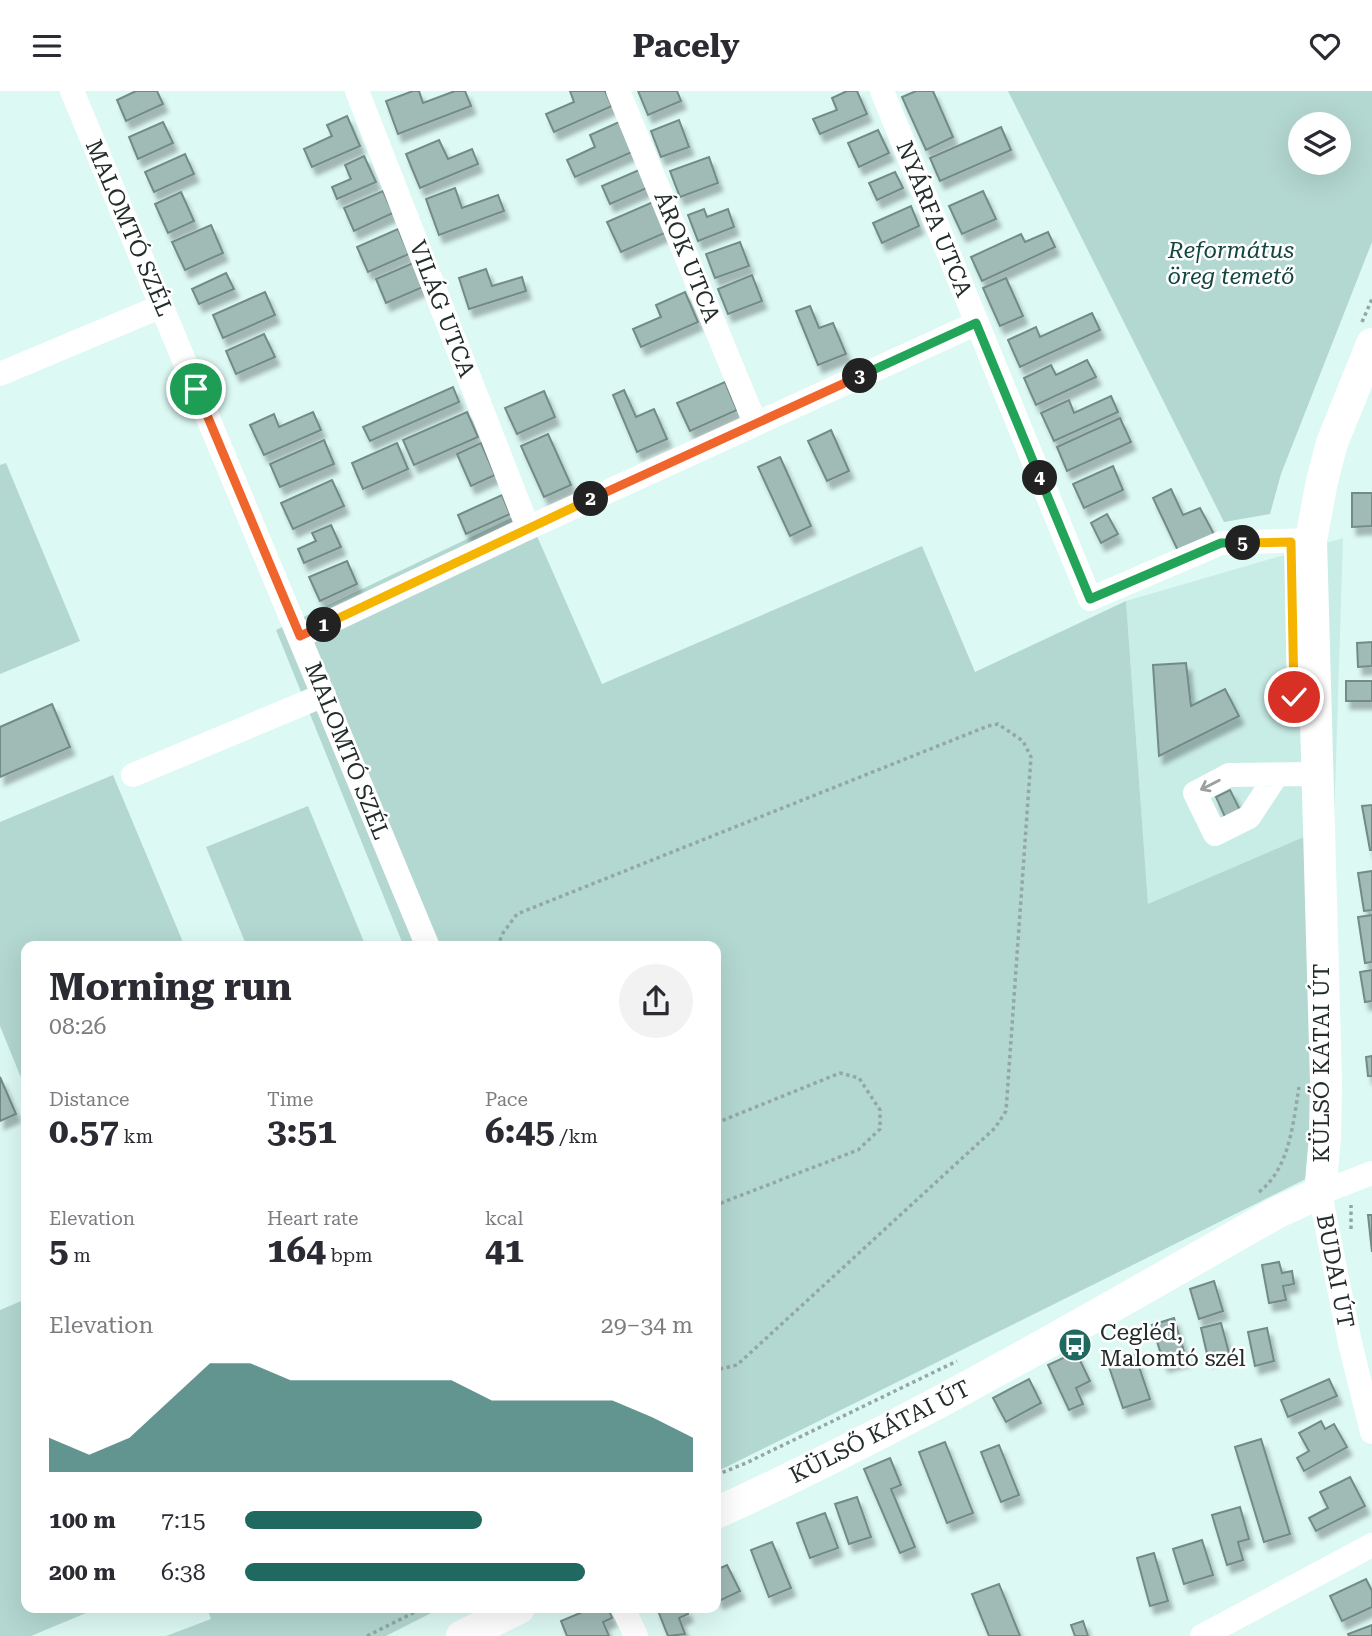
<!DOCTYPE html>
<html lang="en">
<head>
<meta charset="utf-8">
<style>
  body { margin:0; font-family:"Roboto Serif",serif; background:#f2f2f3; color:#2b2b33; height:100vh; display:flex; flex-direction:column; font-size:26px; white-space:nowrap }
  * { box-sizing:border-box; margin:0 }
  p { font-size:23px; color:#7c7c81 }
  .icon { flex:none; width:38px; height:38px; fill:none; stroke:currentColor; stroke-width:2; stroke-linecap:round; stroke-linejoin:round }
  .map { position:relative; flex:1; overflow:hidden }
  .details { position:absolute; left:21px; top:850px; width:700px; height:672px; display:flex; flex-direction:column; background:#fff; border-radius:14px; box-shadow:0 7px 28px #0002 }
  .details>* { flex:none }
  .tools { position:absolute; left:1288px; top:21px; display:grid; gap:14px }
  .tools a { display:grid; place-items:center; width:63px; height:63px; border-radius:50%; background:#fff; box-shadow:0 7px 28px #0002; font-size:35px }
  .pin { position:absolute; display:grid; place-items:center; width:60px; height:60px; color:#fff; margin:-30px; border:4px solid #fff; border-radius:50%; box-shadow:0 2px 7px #0007 }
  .km { position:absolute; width:35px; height:35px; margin:-18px; border-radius:50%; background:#222; color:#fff; font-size:19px; line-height:35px; text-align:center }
  .round { display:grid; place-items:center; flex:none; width:74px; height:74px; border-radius:37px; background:#f2f2f3 }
  .head { display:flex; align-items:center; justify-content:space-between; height:119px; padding:0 28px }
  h1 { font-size:38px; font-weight:700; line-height:52px }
  .stats { display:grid; grid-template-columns:repeat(3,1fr); gap:10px; height:119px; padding:7px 28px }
  .stats div { display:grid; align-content:center }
  .stats b { font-size:35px; font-weight:700 }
  .stats small { font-size:19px; font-weight:400 }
  .stats p { font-size:19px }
  .chart { height:196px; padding:14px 28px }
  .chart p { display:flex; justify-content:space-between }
  .chart svg { width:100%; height:126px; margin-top:7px; fill:#206960; opacity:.7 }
  ul { padding:0 28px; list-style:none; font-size:23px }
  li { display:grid; grid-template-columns:112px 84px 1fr; align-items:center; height:52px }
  li i { height:18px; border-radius:9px; background:#206960 }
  header { display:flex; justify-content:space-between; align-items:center; height:91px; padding:0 28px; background:#fff; font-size:32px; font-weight:700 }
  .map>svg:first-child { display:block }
</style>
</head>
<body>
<header><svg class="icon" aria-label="menu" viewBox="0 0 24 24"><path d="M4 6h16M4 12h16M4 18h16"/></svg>Pacely<svg class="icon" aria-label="heart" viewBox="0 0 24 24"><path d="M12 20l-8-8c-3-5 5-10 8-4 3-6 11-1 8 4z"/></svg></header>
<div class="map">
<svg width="1372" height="1545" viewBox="0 0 1372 1545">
  <defs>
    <filter id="shadow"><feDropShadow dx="4.5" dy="8" stdDeviation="2" flood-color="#0004"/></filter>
  </defs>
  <rect width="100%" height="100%" fill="#ddf9f4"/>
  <path fill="#c8ece6" d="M 1343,447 L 1334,733 L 1148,814 L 1126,510 Z"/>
  <g fill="#b3d8d1" fill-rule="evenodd">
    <path d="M 1008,0 L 1372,0 L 1372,151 L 1281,383 L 1270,423 L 1224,431 ZM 1339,33 L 1339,72 L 1300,72 L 1300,33 Z"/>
    <path d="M 6,372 L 80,550 L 0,583 L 0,374 Z"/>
    <path d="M 526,420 L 602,593 L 922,455 L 975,581 L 1126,510 L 1148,813 L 1334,733 L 1332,1075 L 716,1381 L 716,856 L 404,856 L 276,539 Z"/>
    <path d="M 113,684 L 185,856 L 26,856 L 26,999 L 0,935 L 0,731 Z"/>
    <path d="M 308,715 L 366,856 L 247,856 L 206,756 Z"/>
    <path d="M 26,1208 L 26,1517 L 98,1517 L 31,1545 L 0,1545 L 0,1219 Z"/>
    <path d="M 207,1517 L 441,1517 L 386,1545 L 166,1545 L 211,1528 Z"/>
  </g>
  <g fill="#a0bab6" stroke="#728b87" stroke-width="2" filter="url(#shadow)">
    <path d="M 136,0 L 157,0 L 163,13 L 126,30 L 117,9 Z"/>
    <path d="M 413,0 L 419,0 L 423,12 L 455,0 L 465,0 L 471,15 L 398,43 L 386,10 Z"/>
    <path d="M 570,0 L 605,0 L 612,15 L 554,41 L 546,23 L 574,11 Z"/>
    <path d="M 638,0 L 677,0 L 681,10 L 648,24 Z"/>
    <path d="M 847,0 L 857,0 L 867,23 L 820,43 L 813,28 L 837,19 L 832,7 Z"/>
    <path d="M 916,0 L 933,0 L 953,46 L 926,59 L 902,6 Z"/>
    <path d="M 347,25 L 360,55 L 312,76 L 304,58 L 332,45 L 327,34 Z"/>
    <path d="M 679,29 L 689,56 L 661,66 L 651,40 Z"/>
    <path d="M 163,31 L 173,52 L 138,68 L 129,46 Z"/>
    <path d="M 619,31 L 632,61 L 575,86 L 567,69 L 595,56 L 590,44 Z"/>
    <path d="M 1001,36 L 1011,59 L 940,90 L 930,67 Z"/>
    <path d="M 878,39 L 889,62 L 859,76 L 848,52 Z"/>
    <path d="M 439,49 L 448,68 L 472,58 L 478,73 L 420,97 L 406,63 Z"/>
    <path d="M 185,63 L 194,83 L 154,101 L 145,81 Z"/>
    <path d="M 364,65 L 376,91 L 337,108 L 332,96 L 351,88 L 345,74 Z"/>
    <path d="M 709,66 L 718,92 L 680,106 L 670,80 Z"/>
    <path d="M 639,79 L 647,97 L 610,113 L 602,95 Z"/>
    <path d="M 895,81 L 903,97 L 877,109 L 869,92 Z"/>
    <path d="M 455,97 L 462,117 L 498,104 L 504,120 L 439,144 L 426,108 Z"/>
    <path d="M 383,100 L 393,122 L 354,140 L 344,117 Z"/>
    <path d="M 983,100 L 996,128 L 962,143 L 949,115 Z"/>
    <path d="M 181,101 L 194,130 L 168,142 L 155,113 Z"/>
    <path d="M 653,111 L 667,141 L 621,161 L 607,131 Z"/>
    <path d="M 911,115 L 919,135 L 882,152 L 873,132 Z"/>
    <path d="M 704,118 L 707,126 L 728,118 L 734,136 L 698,150 L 688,124 Z"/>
    <path d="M 211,134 L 223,162 L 185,179 L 172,151 Z"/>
    <path d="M 398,138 L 409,163 L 368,181 L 357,156 Z"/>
    <path d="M 1048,141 L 1055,156 L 982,190 L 971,166 L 1021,143 L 1025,151 Z"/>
    <path d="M 740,151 L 749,175 L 715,187 L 706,163 Z"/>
    <path d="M 413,172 L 423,196 L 386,212 L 376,188 Z"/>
    <path d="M 486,178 L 492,195 L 522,186 L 526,200 L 469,218 L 459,187 Z"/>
    <path d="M 226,182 L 234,198 L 199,213 L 192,198 Z"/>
    <path d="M 752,184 L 762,210 L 728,223 L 718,198 Z"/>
    <path d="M 1006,187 L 1023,225 L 1000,235 L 983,197 Z"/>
    <path d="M 265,201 L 275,224 L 223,247 L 213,224 Z"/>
    <path d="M 685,201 L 698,231 L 641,256 L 633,238 L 661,226 L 656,214 Z"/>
    <path d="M 810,215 L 819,237 L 833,232 L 846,263 L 818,274 L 796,220 Z"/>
    <path d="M 1092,222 L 1100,239 L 1020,276 L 1008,249 L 1036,236 L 1040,246 Z"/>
    <path d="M 264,243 L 275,266 L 236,283 L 226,260 Z"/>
    <path d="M 1087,269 L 1096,286 L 1036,314 L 1024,287 L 1051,274 L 1056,284 Z"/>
    <path d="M 725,291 L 737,319 L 690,340 L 677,312 Z"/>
    <path d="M 453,296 L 459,311 L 370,350 L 363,336 Z"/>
    <path d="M 624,299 L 636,326 L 654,318 L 667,348 L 637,361 L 613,304 Z"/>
    <path d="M 544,300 L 555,326 L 517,343 L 505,317 Z"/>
    <path d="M 1111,305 L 1118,321 L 1054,350 L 1041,322 L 1069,309 L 1074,322 Z"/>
    <path d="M 313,321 L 321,339 L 264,364 L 250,334 L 274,323 L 279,336 Z"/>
    <path d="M 467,321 L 478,346 L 414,374 L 403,349 Z"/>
    <path d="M 1120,327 L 1131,351 L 1067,380 L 1057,356 Z"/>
    <path d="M 831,339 L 849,380 L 827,390 L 808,350 Z"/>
    <path d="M 548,343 L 571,394 L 544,406 L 521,355 Z"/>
    <path d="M 324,349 L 334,373 L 280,396 L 270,373 Z"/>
    <path d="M 397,352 L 408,378 L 363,398 L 352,372 Z"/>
    <path d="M 481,352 L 495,384 L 471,395 L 457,363 Z"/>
    <path d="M 780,366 L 811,435 L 790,445 L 758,376 Z"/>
    <path d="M 1113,375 L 1123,399 L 1084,417 L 1073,393 Z"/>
    <path d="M 332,389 L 344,415 L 293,438 L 281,412 Z"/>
    <path d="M 1171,398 L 1183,424 L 1200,417 L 1216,447 L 1180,464 L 1153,407 Z"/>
    <path d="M 1352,402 L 1372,402 L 1372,435 L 1352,436 Z"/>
    <path d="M 502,404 L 510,423 L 466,443 L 458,424 Z"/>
    <path d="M 1107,423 L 1118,443 L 1101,452 L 1091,432 Z"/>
    <path d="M 331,434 L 341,456 L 304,472 L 298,458 L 316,450 L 312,442 Z"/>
    <path d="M 347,470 L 357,493 L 320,510 L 309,486 Z"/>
    <path d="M 1372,551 L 1372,575 L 1358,576 L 1357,552 Z"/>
    <path d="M 1186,572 L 1191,615 L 1225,598 L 1239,625 L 1159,665 L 1153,574 Z"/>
    <rect x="1346" y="590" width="26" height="20"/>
    <path d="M 52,613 L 70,656 L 0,686 L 0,636 Z"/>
    <path d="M 1230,699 L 1241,721 L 1226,728 L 1216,706 Z"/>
    <path d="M 1372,714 L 1372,759 L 1370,759 L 1362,715 Z"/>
    <path d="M 1372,780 L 1372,819 L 1364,820 L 1358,782 Z"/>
    <path d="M 1372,824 L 1372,871 L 1365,872 L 1358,826 Z"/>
    <path d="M 1372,879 L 1372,910 L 1365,911 L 1360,881 Z"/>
    <path d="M 1372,965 L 1372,985 L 1368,985 L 1366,966 Z"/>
    <path d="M 0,986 L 16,1023 L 0,1030 Z"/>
    <path d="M 1368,1124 L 1372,1124 L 1372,1161 Z"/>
    <path d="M 1279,1171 L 1282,1182 L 1292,1180 L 1294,1193 L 1283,1195 L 1286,1209 L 1269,1212 L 1262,1174 Z"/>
    <path d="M 1214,1190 L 1223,1220 L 1199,1228 L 1190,1198 Z"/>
    <path d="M 1174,1227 L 1186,1267 L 1164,1273 L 1152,1234 Z"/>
    <path d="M 1221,1232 L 1229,1262 L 1208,1267 L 1201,1237 Z"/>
    <path d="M 1267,1237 L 1274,1270 L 1255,1275 L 1248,1241 Z"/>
    <path d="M 1076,1261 L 1090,1290 L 1076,1297 L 1083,1313 L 1069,1319 L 1048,1274 Z"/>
    <path d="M 1135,1264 L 1150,1308 L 1123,1317 L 1108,1273 Z"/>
    <path d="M 1029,1288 L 1041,1312 L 1006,1331 L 993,1307 Z"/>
    <path d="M 1329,1288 L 1337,1305 L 1288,1326 L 1281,1309 Z"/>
    <path d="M 1321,1330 L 1325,1338 L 1334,1333 L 1347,1356 L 1304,1380 L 1297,1367 L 1309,1360 L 1299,1342 Z"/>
    <path d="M 1261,1348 L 1290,1443 L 1264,1451 L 1235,1356 Z"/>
    <path d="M 945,1351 L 973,1422 L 947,1432 L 919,1361 Z"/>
    <path d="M 999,1354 L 1019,1404 L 1001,1411 L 981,1361 Z"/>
    <path d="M 890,1367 L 901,1394 L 891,1398 L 915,1456 L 900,1462 L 864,1378 Z"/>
    <path d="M 1350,1386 L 1365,1415 L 1316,1440 L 1309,1427 L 1328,1417 L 1320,1401 Z"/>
    <path d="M 857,1406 L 871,1446 L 849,1453 L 835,1413 Z"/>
    <path d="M 1240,1416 L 1249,1448 L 1238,1451 L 1243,1469 L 1227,1474 L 1212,1424 Z"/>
    <path d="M 825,1422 L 838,1457 L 810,1467 L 797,1432 Z"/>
    <path d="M 1202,1449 L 1213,1484 L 1184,1493 L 1173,1458 Z"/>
    <path d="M 772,1451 L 791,1497 L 769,1506 L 751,1459 Z"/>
    <path d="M 1154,1462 L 1168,1510 L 1150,1515 L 1137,1467 Z"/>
    <path d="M 727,1474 L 740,1500 L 719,1510 L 716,1504 L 716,1479 Z"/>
    <path d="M 1366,1488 L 1372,1500 L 1372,1516 L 1342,1530 L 1330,1505 Z"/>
    <path d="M 999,1493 L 1020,1545 L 989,1545 L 972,1503 Z"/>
    <path d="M 592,1517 L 608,1517 L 612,1527 L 603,1531 L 609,1545 L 567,1545 L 561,1530 Z"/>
    <path d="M 657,1517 L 686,1517 L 688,1523 L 679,1527 L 685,1543 L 668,1545 Z"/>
    <path d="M 1083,1530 L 1088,1545 L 1075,1545 L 1071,1534 Z"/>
    <path d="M 1372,1534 L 1372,1545 L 1349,1545 L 1348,1543 Z"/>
  </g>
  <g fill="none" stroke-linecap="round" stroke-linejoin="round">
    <g stroke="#93a8a4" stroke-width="3.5" stroke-dasharray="3.5 3.5" stroke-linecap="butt">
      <path d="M 1362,231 L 1372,208"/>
      <path d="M 497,856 L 503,842 L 517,823 L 988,635 L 998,633 L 1023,650 L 1031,666 L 1006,1020 L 995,1037 L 737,1274 L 716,1279"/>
      <path d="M 716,1032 L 840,982 L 859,987 L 880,1019 L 880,1038 L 858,1059 L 716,1114"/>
      <path d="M 1259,1101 C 1290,1077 1293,1032 1299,996"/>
      <path d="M 1351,1138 L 1351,1114"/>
      <path d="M 716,1384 L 746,1372 L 957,1270"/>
      <path d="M 367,1545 L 423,1517"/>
    </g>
    <g stroke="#fff" stroke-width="24">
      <path d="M 72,0 L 428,856"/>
      <path d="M 357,0 L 528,437"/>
      <path d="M 618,0 L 755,332"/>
      <path d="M 882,0 L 1090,508 L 1221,452 L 1311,449"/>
      <path d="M 0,283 L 162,215"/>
      <path d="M 300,545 L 528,437 L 977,232"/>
      <path d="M 133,684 L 324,604"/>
      <path d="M 1276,685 L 1249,726 L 1215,743 L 1195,702 L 1229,684 L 1317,683"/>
      <path d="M 1372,1082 L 1320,1102 L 1350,1252 L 1372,1341"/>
      <path d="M 623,1517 L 636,1545"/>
      <path d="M 1202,1545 L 1372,1454"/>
    </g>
    <g stroke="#fff" stroke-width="32">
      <path d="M 716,1422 C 910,1334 1093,1226 1278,1121 L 1320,1102 L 1325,1046 L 1326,991 L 1311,449 L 1322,390 L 1332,352 L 1372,253"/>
      <path d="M 462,1545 L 519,1517"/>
    </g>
  </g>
  <defs><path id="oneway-shaft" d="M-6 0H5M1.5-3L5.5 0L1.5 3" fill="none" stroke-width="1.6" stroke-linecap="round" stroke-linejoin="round" transform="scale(1.75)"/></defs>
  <use stroke="#9ca0a0" href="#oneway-shaft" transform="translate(1210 694) rotate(153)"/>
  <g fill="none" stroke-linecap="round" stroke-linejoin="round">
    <defs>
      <path id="split-1" d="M 196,298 L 300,545 L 324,534"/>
      <path id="split-2" d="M 324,534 L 591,408"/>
      <path id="split-3" d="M 591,408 L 860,285"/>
      <path id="split-4" d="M 860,285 L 976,232 L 1040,387"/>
      <path id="split-5" d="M 1040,387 L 1090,508 L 1221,452 L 1243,452"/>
      <path id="split-6" d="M 1243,452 L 1291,451 L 1294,606"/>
    </defs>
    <use href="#split-1" stroke="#fff" stroke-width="14"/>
    <use href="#split-2" stroke="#fff" stroke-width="14"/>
    <use href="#split-3" stroke="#fff" stroke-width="14"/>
    <use href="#split-4" stroke="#fff" stroke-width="14"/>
    <use href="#split-5" stroke="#fff" stroke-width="14"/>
    <use href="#split-6" stroke="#fff" stroke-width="14"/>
    <use href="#split-1" stroke="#f0652b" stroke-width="9"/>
    <use href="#split-2" stroke="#f5b400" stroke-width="9"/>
    <use href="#split-3" stroke="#f0652b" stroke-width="9"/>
    <use href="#split-4" stroke="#22a559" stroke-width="9"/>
    <use href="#split-5" stroke="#22a559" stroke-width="9"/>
    <use href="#split-6" stroke="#f5b400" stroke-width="9"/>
  </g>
  <defs>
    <symbol id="bus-disc" viewBox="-11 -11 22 22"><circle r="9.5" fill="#206960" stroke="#fff"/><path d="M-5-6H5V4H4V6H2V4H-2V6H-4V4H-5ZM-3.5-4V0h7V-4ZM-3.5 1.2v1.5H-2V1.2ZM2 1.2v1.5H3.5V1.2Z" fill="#fff"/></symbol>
  </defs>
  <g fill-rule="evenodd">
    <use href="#bus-disc" x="1056" y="1235" width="38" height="38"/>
  </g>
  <g text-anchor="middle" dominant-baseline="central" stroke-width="5" stroke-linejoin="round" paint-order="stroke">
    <g font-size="23" fill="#232d2b" stroke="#fff">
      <text transform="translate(934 128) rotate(68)">NYÁRFA UTCA</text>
      <text transform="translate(129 137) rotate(67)">MALOMTÓ SZÉL</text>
      <text transform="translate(687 166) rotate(68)">ÁROK UTCA</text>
      <text transform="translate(442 218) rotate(69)">VILÁG UTCA</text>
      <text transform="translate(347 660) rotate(68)">MALOMTÓ SZÉL</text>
      <text transform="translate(1321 972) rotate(-90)">KÜLSŐ KÁTAI ÚT</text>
      <text transform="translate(1335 1180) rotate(79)">BUDAI ÚT</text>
      <text transform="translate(880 1341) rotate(-27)">KÜLSŐ KÁTAI ÚT</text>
    </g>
    <g font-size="23" font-style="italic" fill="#144640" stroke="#fff">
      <text x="1231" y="159">Református<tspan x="1231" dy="26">öreg temető</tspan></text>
    </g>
    <g font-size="23" fill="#232d2b" stroke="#fff" text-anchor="start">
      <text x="1100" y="1241">Cegléd,<tspan x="1100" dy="26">Malomtó szél</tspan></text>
    </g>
  </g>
</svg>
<div class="tools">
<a><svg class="icon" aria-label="layers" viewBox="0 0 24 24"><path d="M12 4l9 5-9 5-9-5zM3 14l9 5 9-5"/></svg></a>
</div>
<div class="pin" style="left:196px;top:298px;background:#1e9e55"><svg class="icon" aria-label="arrive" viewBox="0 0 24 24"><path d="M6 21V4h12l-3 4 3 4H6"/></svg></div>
<div class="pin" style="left:1294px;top:606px;background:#d93025"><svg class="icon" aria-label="check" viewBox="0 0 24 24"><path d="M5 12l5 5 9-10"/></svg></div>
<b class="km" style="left:324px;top:534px">1</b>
<b class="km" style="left:591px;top:408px">2</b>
<b class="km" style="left:860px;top:285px">3</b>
<b class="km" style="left:1040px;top:387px">4</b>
<b class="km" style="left:1243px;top:452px">5</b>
<section class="details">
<div class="head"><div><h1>Morning run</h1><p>08:26</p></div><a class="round"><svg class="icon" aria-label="share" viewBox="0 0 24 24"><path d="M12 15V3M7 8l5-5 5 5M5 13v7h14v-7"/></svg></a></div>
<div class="stats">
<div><p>Distance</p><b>0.57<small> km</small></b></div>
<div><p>Time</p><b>3:51</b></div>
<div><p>Pace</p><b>6:45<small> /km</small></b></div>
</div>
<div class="stats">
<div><p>Elevation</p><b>5<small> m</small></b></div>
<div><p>Heart rate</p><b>164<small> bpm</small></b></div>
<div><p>kcal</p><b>41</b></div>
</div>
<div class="chart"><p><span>Elevation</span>29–34 m</p>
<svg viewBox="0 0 160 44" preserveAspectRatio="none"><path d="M0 44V32L10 38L20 32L30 19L40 6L50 6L60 12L70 12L80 12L90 12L100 12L110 19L120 19L130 19L140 19L150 25L160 32V44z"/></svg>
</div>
<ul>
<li><b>100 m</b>7:15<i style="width:53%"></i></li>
<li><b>200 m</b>6:38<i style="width:76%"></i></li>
</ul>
</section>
</div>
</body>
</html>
